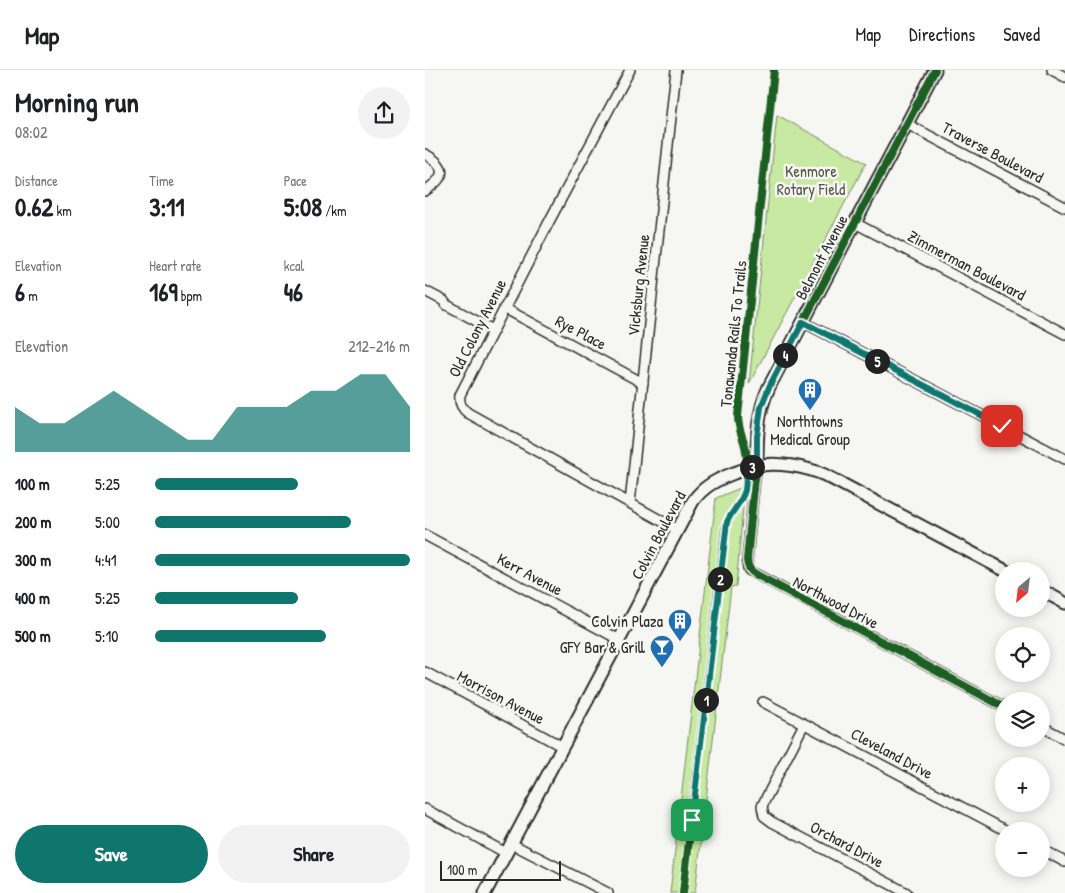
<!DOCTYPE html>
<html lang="en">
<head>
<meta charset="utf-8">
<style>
  body { margin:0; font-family:"Patrick Hand",sans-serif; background:#f2f2f2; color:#202124; height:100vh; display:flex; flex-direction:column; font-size:19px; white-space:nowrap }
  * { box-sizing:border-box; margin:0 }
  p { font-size:16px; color:#757577 }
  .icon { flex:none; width:28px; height:28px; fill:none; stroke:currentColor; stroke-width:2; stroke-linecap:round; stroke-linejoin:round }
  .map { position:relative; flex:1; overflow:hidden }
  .sheet { display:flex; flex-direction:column; background:#fff; width:425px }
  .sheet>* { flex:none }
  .needle { width:32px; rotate:208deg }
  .fabs { position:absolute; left:570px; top:492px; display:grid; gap:10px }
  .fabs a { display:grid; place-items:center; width:55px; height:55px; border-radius:50%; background:#fff; box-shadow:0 2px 12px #0003; font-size:25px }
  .scale { position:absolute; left:15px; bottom:12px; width:121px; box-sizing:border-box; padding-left:5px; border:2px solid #2b2b2b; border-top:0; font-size:14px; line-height:18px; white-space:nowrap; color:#2b2b2b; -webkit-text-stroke:4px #f6f6f2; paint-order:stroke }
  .pin { position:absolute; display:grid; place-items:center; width:42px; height:42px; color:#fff; margin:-21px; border-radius:10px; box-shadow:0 2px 8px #0006 }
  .km { position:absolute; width:25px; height:25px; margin:-12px; border-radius:50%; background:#222; color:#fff; font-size:14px; line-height:25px; text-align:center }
  .round { display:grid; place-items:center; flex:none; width:52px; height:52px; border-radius:26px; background:#f2f2f2 }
  .head { display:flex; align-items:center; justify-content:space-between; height:85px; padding:0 15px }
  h1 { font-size:28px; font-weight:800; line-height:38px }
  .stats { display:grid; grid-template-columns:repeat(3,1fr); gap:8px; height:85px; padding:5px 15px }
  .stats div { display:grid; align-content:center }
  .stats b { font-size:25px; font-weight:800 }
  .stats small { font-size:14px; font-weight:400 }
  .stats p { font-size:14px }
  .chart { height:140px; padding:10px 15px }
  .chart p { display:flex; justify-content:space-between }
  .chart svg { width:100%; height:90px; margin-top:5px; fill:#0f766e; opacity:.7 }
  .button { display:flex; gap:10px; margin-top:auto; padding:10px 15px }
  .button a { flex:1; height:58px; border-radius:30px; background:#0f766e; color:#fff; font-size:20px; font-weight:800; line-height:58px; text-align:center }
  .button a+a { background:#f2f2f2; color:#202124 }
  ul { padding:0 15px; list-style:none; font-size:16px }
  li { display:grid; grid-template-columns:80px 60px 1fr; align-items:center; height:38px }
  li i { height:12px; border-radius:6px; background:#0f766e }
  header { display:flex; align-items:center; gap:30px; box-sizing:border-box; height:70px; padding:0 25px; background:#fff; border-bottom:1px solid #e0e0e0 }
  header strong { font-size:24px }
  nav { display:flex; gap:28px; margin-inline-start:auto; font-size:18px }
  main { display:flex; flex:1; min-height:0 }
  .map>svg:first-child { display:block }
</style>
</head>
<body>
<header>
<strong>Map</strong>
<nav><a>Map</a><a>Directions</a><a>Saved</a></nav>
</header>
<main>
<section class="sheet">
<div class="head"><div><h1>Morning run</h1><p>08:02</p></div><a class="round"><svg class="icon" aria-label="share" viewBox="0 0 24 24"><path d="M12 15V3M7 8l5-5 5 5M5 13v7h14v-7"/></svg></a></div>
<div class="stats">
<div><p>Distance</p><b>0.62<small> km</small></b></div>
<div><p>Time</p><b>3:11</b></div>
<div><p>Pace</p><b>5:08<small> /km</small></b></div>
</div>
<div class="stats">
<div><p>Elevation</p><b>6<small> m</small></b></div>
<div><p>Heart rate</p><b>169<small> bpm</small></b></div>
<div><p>kcal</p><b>46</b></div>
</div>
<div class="chart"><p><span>Elevation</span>212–216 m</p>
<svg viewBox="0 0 160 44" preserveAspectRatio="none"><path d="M0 44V22L10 30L20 30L30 22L40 14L50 22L60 30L70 38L80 38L90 22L100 22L110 22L120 14L130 14L140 6L150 6L160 22V44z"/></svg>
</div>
<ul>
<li><b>100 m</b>5:25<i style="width:56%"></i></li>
<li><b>200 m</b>5:00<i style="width:77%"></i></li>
<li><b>300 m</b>4:41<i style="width:100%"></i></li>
<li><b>400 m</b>5:25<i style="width:56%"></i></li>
<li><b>500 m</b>5:10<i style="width:67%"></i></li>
</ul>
<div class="button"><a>Save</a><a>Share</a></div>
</section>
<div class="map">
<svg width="640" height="823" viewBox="0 0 640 823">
  <rect width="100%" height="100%" fill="#f6f6f2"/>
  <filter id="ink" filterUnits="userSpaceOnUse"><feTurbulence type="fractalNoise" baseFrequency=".02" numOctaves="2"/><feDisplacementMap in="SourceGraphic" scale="10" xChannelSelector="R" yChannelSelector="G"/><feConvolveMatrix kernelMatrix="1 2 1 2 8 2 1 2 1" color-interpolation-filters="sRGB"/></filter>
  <g filter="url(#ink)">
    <g fill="#c8e9a1" stroke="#7a8a66">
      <path d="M 352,45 L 441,93 L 324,314 Z"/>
      <path d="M 320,416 L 311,516 L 306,517 L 270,823 L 245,823 L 291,428 Z"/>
    </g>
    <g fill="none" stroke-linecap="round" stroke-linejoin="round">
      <defs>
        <g id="minor">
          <path d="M 205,0 L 126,148 L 35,325 C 34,333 36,338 43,343 L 253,460"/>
          <path d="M 627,0 L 640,7"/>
          <path d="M 482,54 L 640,137"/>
          <path d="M 0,84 C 9,89 23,98 13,110 C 10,114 4,118 0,121"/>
          <path d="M 430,153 L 640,264"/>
          <path d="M 0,221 L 19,231 L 20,234 L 68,260"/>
          <path d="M 79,238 L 218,313"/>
          <path d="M 378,252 L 640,389"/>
          <path d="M 332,395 L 329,417 L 322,490 L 323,499 L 325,501 L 579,637"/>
          <path d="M 205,433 L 251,0"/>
          <path d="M 0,465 L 195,570"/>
          <path d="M 0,602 L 138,677"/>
          <path d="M 338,632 L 582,761"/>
          <path d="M 379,654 L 340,730 L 337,736 L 339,746 L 347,752 L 482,823"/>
          <path d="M 616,656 L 640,669"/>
          <path d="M 0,739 L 81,783"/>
          <path d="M 87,774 L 183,823"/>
          <path d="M 616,779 L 640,792"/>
        </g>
        <g id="tertiary">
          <path d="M 332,395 C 332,367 332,343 344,317 L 510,0"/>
          <path d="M 616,520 L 640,533"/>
          <path d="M 60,823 L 268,431 C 279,416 291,410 309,403 C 316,401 323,397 331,396 C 351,391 381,397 400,405 L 581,501"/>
        </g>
      </defs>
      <use href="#minor" stroke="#2b2b2b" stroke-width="12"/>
      <use href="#tertiary" stroke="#2b2b2b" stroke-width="15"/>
      <use href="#minor" stroke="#f6f6f2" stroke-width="9"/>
      <use href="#tertiary" stroke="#f6f6f2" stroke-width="11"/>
      <defs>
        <g id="cycleway">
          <path d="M 510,0 L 339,327 L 334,347 L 332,367 L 332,395 L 329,417 L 322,490 C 323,498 325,501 332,505 L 579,637"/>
          <path d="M 258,823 L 300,459 C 304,443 316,435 320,420 C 322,409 323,388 320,376 C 317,364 313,359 313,346 L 349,0"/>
        </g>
      </defs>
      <use href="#cycleway" stroke="#f6f6f2" stroke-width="11"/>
      <use href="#cycleway" stroke="#1b5e20" stroke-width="8"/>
    </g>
  </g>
  <g fill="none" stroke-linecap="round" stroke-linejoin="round" filter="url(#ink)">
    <defs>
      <path id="route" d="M 267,750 L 302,452 C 307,441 317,432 320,420 C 321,413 321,406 321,399 L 332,395 L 332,367 L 336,337 L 344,317 L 378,252 L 577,356"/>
    </defs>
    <use href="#route" stroke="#fff" stroke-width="10"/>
    <use href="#route" stroke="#0f766e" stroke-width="6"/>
  </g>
  <defs>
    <symbol id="building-pin" viewBox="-11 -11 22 30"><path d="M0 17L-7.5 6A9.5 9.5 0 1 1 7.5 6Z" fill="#1f6fb2" stroke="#f6f6f2"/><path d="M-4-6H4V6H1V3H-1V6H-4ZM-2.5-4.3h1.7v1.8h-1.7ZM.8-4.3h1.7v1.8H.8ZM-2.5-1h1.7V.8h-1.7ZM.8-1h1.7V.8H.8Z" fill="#fff"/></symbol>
    <symbol id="bar-pin" viewBox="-11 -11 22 30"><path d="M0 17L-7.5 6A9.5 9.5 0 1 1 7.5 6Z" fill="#1f6fb2" stroke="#f6f6f2"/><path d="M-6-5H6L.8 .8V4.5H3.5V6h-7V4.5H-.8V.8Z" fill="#fff"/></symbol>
  </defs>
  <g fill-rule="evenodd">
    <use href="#building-pin" x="371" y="306" width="28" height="38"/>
    <use href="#building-pin" x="241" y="537" width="28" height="38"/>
    <use href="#bar-pin" x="223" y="563" width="28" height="38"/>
  </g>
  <g text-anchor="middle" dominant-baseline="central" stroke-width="5" stroke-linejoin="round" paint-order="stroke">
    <g font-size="16" fill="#2b2b2b" stroke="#f6f6f2">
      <text transform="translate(568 82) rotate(28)">Traverse Boulevard</text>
      <text transform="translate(396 187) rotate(-62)">Belmont Avenue</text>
      <text transform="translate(542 195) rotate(28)">Zimmerman Boulevard</text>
      <text transform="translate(213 215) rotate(-84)">Vicksburg Avenue</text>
      <text transform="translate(52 258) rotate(-63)">Old Colony Avenue</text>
      <text transform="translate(156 262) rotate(28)">Rye Place</text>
      <text transform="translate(308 264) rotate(-84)">Tonawanda Rails To Trails</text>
      <text transform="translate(233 465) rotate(-62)">Colvin Boulevard</text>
      <text transform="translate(105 504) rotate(28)">Kerr Avenue</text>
      <text transform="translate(411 532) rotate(28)">Northwood Drive</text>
      <text transform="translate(76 627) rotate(28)">Morrison Avenue</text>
      <text transform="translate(467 683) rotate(28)">Cleveland Drive</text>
      <text transform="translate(422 774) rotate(28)">Orchard Drive</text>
    </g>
    <g font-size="16" fill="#525a48" stroke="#f6f6f2">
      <text x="386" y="101">Kenmore<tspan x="386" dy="18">Rotary Field</tspan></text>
    </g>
    <g font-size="16" fill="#2b2b2b" stroke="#f6f6f2" text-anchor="end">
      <text x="385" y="351" text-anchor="middle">Northtowns<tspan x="385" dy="18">Medical Group</tspan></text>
      <text x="238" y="551">Colvin Plaza</text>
      <text x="220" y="577">GFY Bar &amp; Grill</text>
    </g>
  </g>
</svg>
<div class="fabs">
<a><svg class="needle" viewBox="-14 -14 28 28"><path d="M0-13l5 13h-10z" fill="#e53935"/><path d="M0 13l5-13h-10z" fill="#757577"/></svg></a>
<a><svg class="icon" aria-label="locate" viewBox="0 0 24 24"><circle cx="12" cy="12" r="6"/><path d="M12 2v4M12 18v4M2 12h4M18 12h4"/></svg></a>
<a><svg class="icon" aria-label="layers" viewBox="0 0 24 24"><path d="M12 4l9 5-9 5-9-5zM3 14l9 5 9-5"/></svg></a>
<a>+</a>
<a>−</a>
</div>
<div class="scale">100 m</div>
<div class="pin" style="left:267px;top:750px;background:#1e9e55"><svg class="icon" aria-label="arrive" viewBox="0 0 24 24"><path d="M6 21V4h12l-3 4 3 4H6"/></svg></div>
<div class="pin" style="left:577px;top:356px;background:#d93025"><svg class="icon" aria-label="check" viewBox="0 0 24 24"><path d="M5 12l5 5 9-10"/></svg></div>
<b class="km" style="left:281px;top:630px">1</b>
<b class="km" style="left:295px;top:509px">2</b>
<b class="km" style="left:327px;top:397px">3</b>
<b class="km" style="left:360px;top:285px">4</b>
<b class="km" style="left:452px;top:291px">5</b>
</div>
</main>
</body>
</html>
